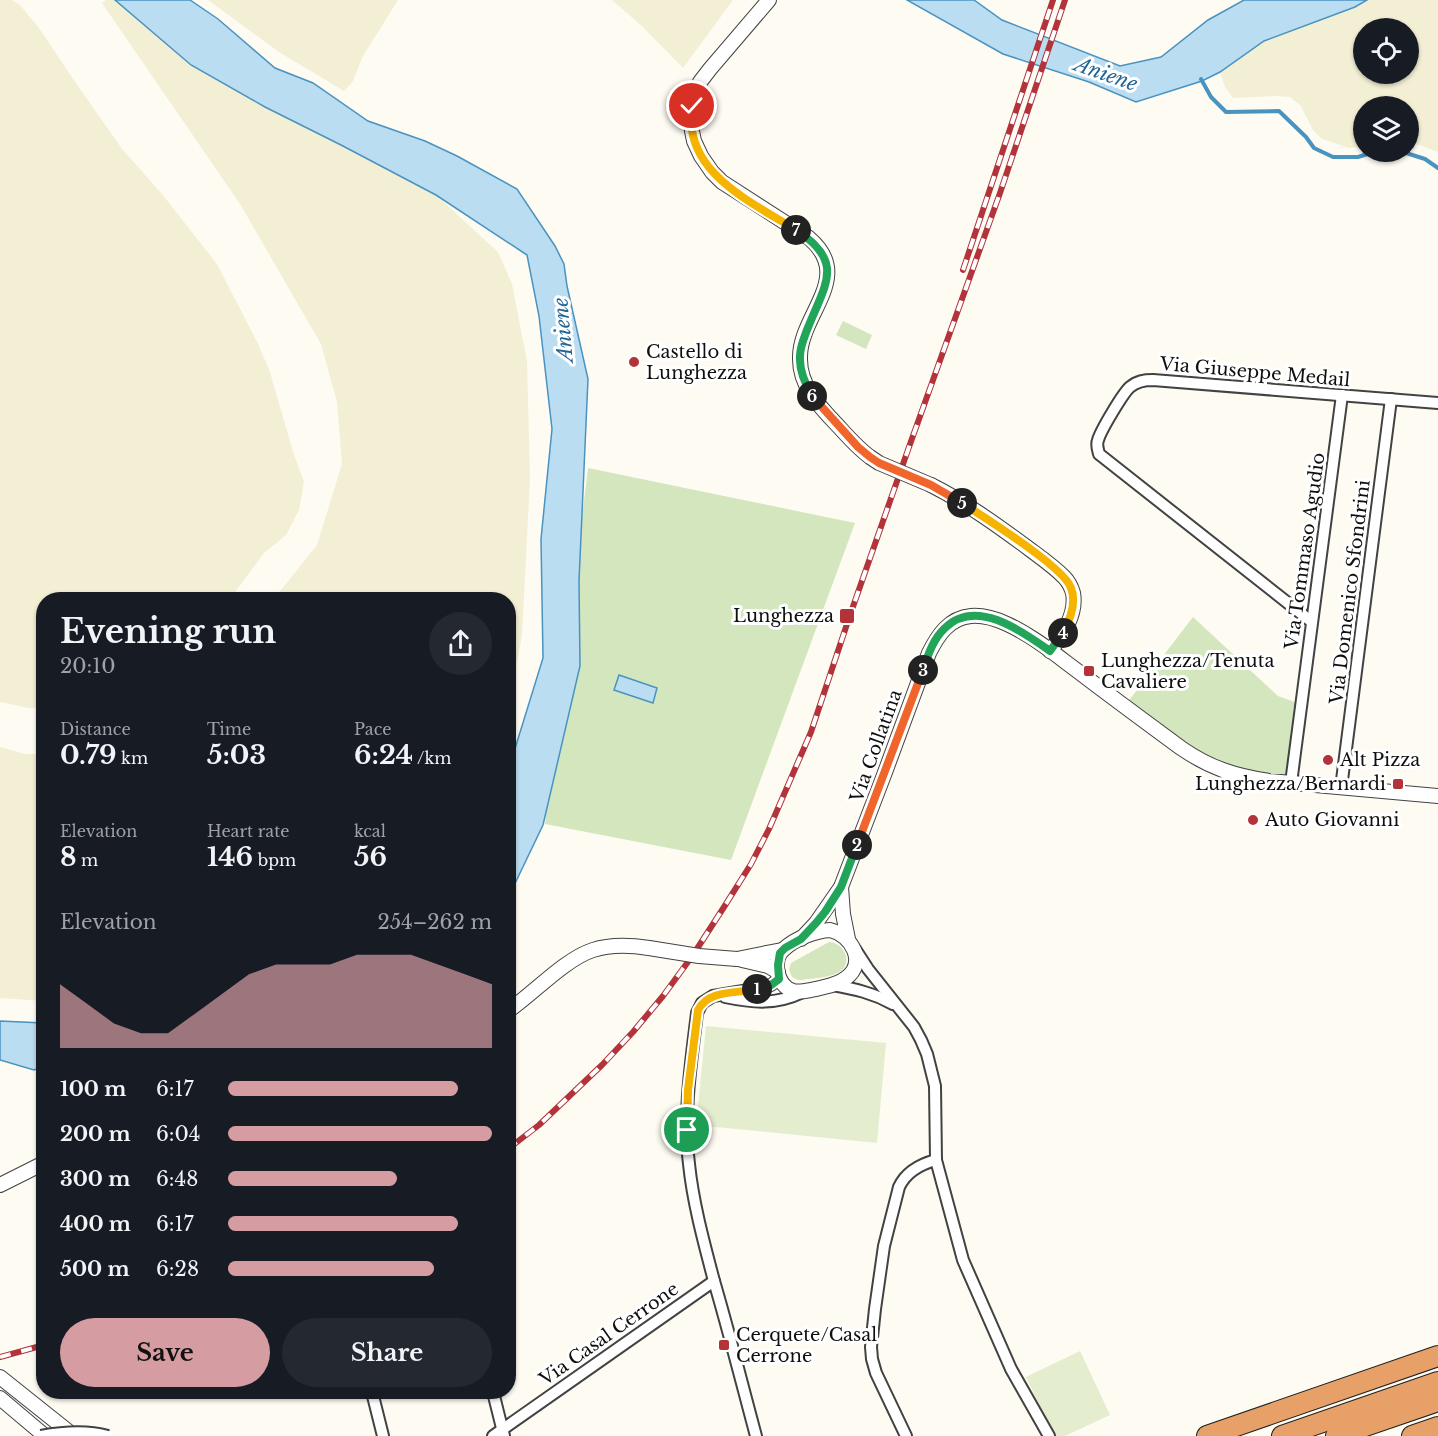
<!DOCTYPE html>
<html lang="en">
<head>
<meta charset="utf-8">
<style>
  body { margin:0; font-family:"Libre Baskerville",serif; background:#242831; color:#f1f3f6; height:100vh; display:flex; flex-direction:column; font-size:22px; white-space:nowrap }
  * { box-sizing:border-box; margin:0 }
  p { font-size:20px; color:#9ea1a6 }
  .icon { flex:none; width:33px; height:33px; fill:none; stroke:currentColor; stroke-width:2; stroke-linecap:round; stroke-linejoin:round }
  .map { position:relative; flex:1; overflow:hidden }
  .sheet { position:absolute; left:36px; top:592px; width:480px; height:807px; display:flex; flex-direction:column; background:#171b24; border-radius:24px; box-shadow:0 2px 4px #0004 }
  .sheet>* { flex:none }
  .buttons { position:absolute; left:1353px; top:18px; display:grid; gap:12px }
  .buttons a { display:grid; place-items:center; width:66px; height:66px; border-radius:50%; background:#171b24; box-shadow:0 2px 4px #0004; font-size:30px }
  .pin { position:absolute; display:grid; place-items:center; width:51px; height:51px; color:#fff; margin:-26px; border:3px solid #fff; border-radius:50%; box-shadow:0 2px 6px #0007 }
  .km { position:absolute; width:30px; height:30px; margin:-15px; border-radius:50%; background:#222; color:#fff; font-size:16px; line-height:30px; text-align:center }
  .round { display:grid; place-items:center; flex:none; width:63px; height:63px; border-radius:32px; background:#242831 }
  .overview { display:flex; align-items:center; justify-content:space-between; height:102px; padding:0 24px }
  h1 { font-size:33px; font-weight:700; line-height:45px }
  .figures { display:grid; grid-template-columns:repeat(3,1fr); gap:9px; height:102px; padding:6px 24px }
  .figures div { display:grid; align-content:center }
  .figures b { font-size:26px; font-weight:700 }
  .figures small { font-size:16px; font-weight:400 }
  .figures p { font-size:16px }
  .chart { height:168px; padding:12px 24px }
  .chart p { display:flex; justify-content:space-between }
  .chart svg { width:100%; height:108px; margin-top:6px; fill:#d59da2; opacity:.7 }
  .button { display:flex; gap:12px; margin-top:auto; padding:12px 24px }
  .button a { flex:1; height:69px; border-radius:36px; background:#d59da2; color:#111; font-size:24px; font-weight:700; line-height:69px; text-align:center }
  .button a+a { background:#242831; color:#f1f3f6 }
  ul { padding:0 24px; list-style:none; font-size:20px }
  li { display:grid; grid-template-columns:96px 72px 1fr; align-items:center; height:45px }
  li i { height:15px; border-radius:8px; background:#d59da2 }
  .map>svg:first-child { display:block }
</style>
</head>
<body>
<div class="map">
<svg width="1438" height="1436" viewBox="0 0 1438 1436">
  <rect width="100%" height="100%" fill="#fefbf2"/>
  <g fill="#f2efd4" fill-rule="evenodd">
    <path d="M 0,0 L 12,0 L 20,5 L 39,28 L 71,76 L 122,149 L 162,194 L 217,264 L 257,342 L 269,369 L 294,455 L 304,482 L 299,510 L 286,535 L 264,553 L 229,600 L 44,600 L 43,708 L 29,708 L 0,702 Z"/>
    <path d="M 106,0 L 115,0 L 191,65 L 265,107 L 341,145 L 436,195 L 498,252 L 512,284 L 527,361 L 530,478 L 522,635 L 509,703 L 508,600 L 273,600 L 317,545 L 342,464 L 337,402 L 321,344 L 240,204 L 102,3 Z"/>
    <path d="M 208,0 L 398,0 L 363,56 L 353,81 L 344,91 L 279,52 Z"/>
    <path d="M 612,0 L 733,0 L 683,68 L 643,27 Z"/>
    <path d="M 1367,0 L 1438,0 L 1438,152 L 1419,145 L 1409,143 L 1408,106 L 1364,106 L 1363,146 L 1349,148 L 1322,139 L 1313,130 L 1301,106 L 1290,97 L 1276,96 L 1233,98 L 1225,87 L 1220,72 L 1264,41 L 1355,7 ZM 1364,28 L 1408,28 L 1408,74 L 1364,74 Z"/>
    <path d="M 0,747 L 25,754 L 43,754 L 43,1001 L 0,998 Z"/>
  </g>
  <g fill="#d3e6be">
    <path d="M 843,321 L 872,335 L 866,349 L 836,335 Z"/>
    <path d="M 588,468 L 855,523 L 731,860 L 545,824 Z"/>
    <path d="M 1193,617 L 1278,696 L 1297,703 L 1287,778 L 1252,773 L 1199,756 L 1127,703 Z"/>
    <path d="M 829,942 C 846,943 854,966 837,973 C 827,978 813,978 802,980 L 798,980 L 792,977 L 789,970 L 791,963 Z"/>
  </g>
  <g fill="#e4eecf">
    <path d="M 706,1026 L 886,1043 L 877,1143 L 696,1125 Z"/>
    <path d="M 1080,1351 L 1110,1415 L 1065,1436 L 1054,1436 L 1026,1377 Z"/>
  </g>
  <g fill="#bbddf1" stroke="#4993c1" stroke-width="1.5">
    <path d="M 115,0 L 190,0 L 218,19 L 275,68 L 313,83 L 368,121 L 425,141 L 457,156 L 517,189 L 555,246 L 564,264 L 567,286 L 588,379 L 579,581 L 580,666 L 543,825 L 509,896 L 509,768 L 543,658 L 541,539 L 552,429 L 539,316 L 527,255 L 436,195 L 341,145 L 265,107 L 191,65 Z"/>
    <path d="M 907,0 L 974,0 L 1002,20 L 1120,66 L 1161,57 L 1208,20 L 1244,0 L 1367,0 L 1355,7 L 1264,41 L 1220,72 L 1202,81 L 1136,102 L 1089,82 L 1003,54 Z"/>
    <path d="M 619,675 L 657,688 L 653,703 L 614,690 Z"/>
    <path d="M 0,1021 L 43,1023 L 43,1067 L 34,1070 L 0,1060 Z"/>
  </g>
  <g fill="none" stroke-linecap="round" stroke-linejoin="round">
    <g stroke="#4993c1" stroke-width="4">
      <path d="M 1201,79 L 1211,97 L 1226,112 L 1279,111 L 1306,137 L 1314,148 L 1333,157 L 1358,157 L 1374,152"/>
      <path d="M 1403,152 L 1425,159 L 1438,168"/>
    </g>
    <defs>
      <g id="minor">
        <path d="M 1312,622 L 1099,454 C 1098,449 1096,445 1098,440 C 1101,430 1123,393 1130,387 C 1137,381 1144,380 1153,380 L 1438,403"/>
        <path d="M 1291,783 L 1342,395"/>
        <path d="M 1341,788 L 1391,399"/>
        <path d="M 855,949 L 868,969 L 914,1027 L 921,1040 L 927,1054 L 935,1086 L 936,1160 C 921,1164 906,1172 899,1187 L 884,1246 L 875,1309 L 871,1347 L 872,1359 L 876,1373 L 906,1436"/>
        <path d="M 833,985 C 855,989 873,993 893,1004"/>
        <path d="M 725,997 C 754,1003 776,1005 803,992"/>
        <path d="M 936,1160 L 963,1260 L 1011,1369 L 1049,1436"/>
        <path d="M 372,1392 L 383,1436"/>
        <path d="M 493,1392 L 504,1436"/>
        <path d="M 493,1436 L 714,1281"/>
        <path d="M 756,1436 C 742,1384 729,1332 714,1281 C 704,1243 693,1203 689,1164 C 683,1114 691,1063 697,1013 L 702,1003 L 713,996 L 755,989 L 771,985 L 779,979"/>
      </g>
      <g id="tertiary">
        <path d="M 769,0 L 710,69 L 700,82 L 695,93 L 692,106 L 691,120 L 692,131 L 694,141 L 701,156 L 712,172 L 722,182 L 809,238 C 855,277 800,314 800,357 C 799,387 821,408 840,428 C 849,438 859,449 870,457"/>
        <path d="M 931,485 C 965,502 997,525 1028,548 C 1040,557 1053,566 1064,577 C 1068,581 1071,586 1073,593 C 1077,614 1063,635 1050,651"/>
        <path d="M 841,887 L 843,914 L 848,939"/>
        <path d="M 830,930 C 852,935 867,963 846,978 C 837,985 827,986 816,989 C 809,990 800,993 793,991 C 777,986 771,960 784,949 C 796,938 815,931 830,930 Z"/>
        <path d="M 801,939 L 816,923 L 841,887 L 884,775 L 929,653 C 938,635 949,618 971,616 C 983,615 996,619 1007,624 C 1033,636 1056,655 1079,672 C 1113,698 1147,723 1181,748 C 1210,768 1235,776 1269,781 L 1438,796"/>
        <path d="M 737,959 L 782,950"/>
        <path d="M 742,960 L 768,966 L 778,972"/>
        <path d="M 508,1011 C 534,993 565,959 593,950 C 611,944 630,945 649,948"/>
        <path d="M 0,1185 L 44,1163"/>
        <path d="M 0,1377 L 74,1436"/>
        <path d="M 0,1398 L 45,1436"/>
      </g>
      <g id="motorway">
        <path d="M 1207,1436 L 1438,1356"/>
        <path d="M 1282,1436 L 1438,1382"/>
        <path d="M 1336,1436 L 1438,1401"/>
        <path d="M 1412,1436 L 1438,1427"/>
      </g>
    </defs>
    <use href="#minor" stroke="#424242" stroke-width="14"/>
    <use href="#tertiary" stroke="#424242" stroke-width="16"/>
    <use href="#motorway" stroke="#202020" stroke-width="22"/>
    <use href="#minor" stroke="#fff" stroke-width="10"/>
    <use href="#tertiary" stroke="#fff" stroke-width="14"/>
    <use href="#motorway" stroke="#e7a067" stroke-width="20"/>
    <defs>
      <g id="rail">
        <path d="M 963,270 L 1053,0"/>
        <path d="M 508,1149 L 539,1125 L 602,1065 L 633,1032 L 663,996 L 693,955 L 724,907 L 751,864 L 769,829 L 811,732 L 849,618 L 909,447 L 1000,193 L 1065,0"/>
        <path d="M 0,1357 L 44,1345"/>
      </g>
    </defs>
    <use href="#rail" stroke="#b3333b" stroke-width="6"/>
    <use href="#rail" stroke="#fff" stroke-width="4" stroke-dasharray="11" stroke-linecap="butt"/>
    <defs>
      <path id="minor-bridge" d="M 41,1436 C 63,1432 86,1430 108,1436"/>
      <g id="tertiary-bridge">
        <path d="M 870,457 L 879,463 L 931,485"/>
        <path d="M 649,948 L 699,956 L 737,959"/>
      </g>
    </defs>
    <use href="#minor-bridge" stroke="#424242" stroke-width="14" stroke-linecap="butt"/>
    <use href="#tertiary-bridge" stroke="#424242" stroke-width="16" stroke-linecap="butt"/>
    <use href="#minor-bridge" stroke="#fff" stroke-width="10"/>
    <use href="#tertiary-bridge" stroke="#fff" stroke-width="14"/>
  </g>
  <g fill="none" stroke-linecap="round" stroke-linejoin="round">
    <defs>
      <path id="split-1" d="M 687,1130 L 688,1090 L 698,1010 C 709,989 737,994 757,989"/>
      <path id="split-2" d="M 757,989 L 771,985 L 779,979 L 778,965 L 780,953 L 785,948 L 801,939 L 816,923 L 825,912 L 841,887 L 857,845"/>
      <path id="split-3" d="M 857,845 L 923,670"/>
      <path id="split-4" d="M 923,670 C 928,655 933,639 945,628 C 976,597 1023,632 1050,651 L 1063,633"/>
      <path id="split-5" d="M 962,503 C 984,517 1064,567 1071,588 C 1077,603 1070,620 1063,633"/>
      <path id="split-6" d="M 812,396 L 858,447 L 870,457 L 879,463 L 931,485 L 962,503"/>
      <path id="split-7" d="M 796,230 C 846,262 825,284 807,330 C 804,338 800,347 800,356 C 799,371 805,384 812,396"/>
      <path id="split-8" d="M 692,106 C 682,172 750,201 796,230"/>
    </defs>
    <use href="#split-1" stroke="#fff" stroke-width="12"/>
    <use href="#split-2" stroke="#fff" stroke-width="12"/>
    <use href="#split-3" stroke="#fff" stroke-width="12"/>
    <use href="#split-4" stroke="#fff" stroke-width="12"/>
    <use href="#split-5" stroke="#fff" stroke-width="12"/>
    <use href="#split-6" stroke="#fff" stroke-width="12"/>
    <use href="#split-7" stroke="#fff" stroke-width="12"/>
    <use href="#split-8" stroke="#fff" stroke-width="12"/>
    <use href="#split-1" stroke="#f5b400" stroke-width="8"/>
    <use href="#split-2" stroke="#22a559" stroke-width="8"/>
    <use href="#split-3" stroke="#f0652b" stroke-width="8"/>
    <use href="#split-4" stroke="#22a559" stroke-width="8"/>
    <use href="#split-5" stroke="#f5b400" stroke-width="8"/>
    <use href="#split-6" stroke="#f0652b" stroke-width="8"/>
    <use href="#split-7" stroke="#22a559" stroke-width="8"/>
    <use href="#split-8" stroke="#f5b400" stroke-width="8"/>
  </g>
  <g fill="#b3333b" stroke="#fff" stroke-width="2">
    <circle cx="634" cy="362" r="6"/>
    <rect x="839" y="608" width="16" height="16" rx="3"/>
    <rect x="1083" y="665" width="12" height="12" rx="3"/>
    <circle cx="1328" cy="760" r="6"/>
    <rect x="1392" y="778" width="12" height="12" rx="3"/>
    <circle cx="1253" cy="820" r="6"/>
    <rect x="718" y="1339" width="12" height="12" rx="3"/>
  </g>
  <g text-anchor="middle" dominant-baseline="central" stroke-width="6" stroke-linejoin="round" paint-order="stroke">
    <g font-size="18" fill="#0f0f0f" stroke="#fff" text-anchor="start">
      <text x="646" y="352">Castello di<tspan x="646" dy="21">Lunghezza</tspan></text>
      <text x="834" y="616" text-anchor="end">Lunghezza</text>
      <text x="1101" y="661">Lunghezza/Tenuta<tspan x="1101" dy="21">Cavaliere</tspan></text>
      <text x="1340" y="760">Alt Pizza</text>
      <text x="1386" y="784" text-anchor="end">Lunghezza/Bernardi</text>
      <text x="1265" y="820">Auto Giovanni</text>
      <text x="736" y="1335">Cerquete/Casal<tspan x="736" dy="21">Cerrone</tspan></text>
    </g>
    <g font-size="18" fill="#0f0f0f" stroke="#fff">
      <text transform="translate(1255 372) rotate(5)">Via Giuseppe Medail</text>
      <text transform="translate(1305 551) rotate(-82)">Via Tommaso Agudio</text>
      <text transform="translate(1350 592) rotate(-83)">Via Domenico Sfondrini</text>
      <text transform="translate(876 746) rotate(-70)">Via Collatina</text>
      <text transform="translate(609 1334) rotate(-35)">Via Casal Cerrone</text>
    </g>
    <g font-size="20" font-style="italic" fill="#236596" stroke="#fff">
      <text transform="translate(1106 74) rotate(19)">Aniene</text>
      <text transform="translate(563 330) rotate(-95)">Aniene</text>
    </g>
  </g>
</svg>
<div class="buttons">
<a><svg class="icon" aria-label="locate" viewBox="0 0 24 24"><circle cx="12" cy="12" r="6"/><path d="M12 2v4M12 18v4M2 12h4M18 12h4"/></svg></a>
<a><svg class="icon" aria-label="layers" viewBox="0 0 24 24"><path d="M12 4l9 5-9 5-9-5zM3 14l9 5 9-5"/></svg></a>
</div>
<div class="pin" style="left:687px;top:1130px;background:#1e9e55"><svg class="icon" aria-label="arrive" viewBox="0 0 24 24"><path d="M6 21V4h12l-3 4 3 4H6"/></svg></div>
<div class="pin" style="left:692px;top:106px;background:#d93025"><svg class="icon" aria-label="check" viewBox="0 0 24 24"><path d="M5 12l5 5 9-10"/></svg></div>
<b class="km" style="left:757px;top:989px">1</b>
<b class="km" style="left:857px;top:845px">2</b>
<b class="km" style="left:923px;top:670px">3</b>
<b class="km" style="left:1063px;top:633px">4</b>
<b class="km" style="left:962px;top:503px">5</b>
<b class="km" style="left:812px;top:396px">6</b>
<b class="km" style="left:796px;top:230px">7</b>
<section class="sheet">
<div class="overview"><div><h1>Evening run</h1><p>20:10</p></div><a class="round"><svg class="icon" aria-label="share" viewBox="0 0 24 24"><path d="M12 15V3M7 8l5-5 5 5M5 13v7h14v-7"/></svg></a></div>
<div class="figures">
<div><p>Distance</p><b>0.79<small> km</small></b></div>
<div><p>Time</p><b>5:03</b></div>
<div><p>Pace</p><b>6:24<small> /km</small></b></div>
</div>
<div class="figures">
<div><p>Elevation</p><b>8<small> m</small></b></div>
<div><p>Heart rate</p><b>146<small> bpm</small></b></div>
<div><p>kcal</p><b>56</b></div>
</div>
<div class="chart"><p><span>Elevation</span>254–262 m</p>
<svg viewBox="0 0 160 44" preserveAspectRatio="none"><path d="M0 44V18L10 26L20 34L30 38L40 38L50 30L60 22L70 14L80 10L90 10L100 10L110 6L120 6L130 6L140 10L150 14L160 18V44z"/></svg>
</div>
<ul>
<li><b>100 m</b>6:17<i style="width:87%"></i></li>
<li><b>200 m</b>6:04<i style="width:100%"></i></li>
<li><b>300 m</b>6:48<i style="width:64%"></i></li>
<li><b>400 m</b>6:17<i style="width:87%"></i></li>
<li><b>500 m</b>6:28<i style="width:78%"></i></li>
</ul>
<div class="button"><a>Save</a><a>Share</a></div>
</section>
</div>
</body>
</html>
